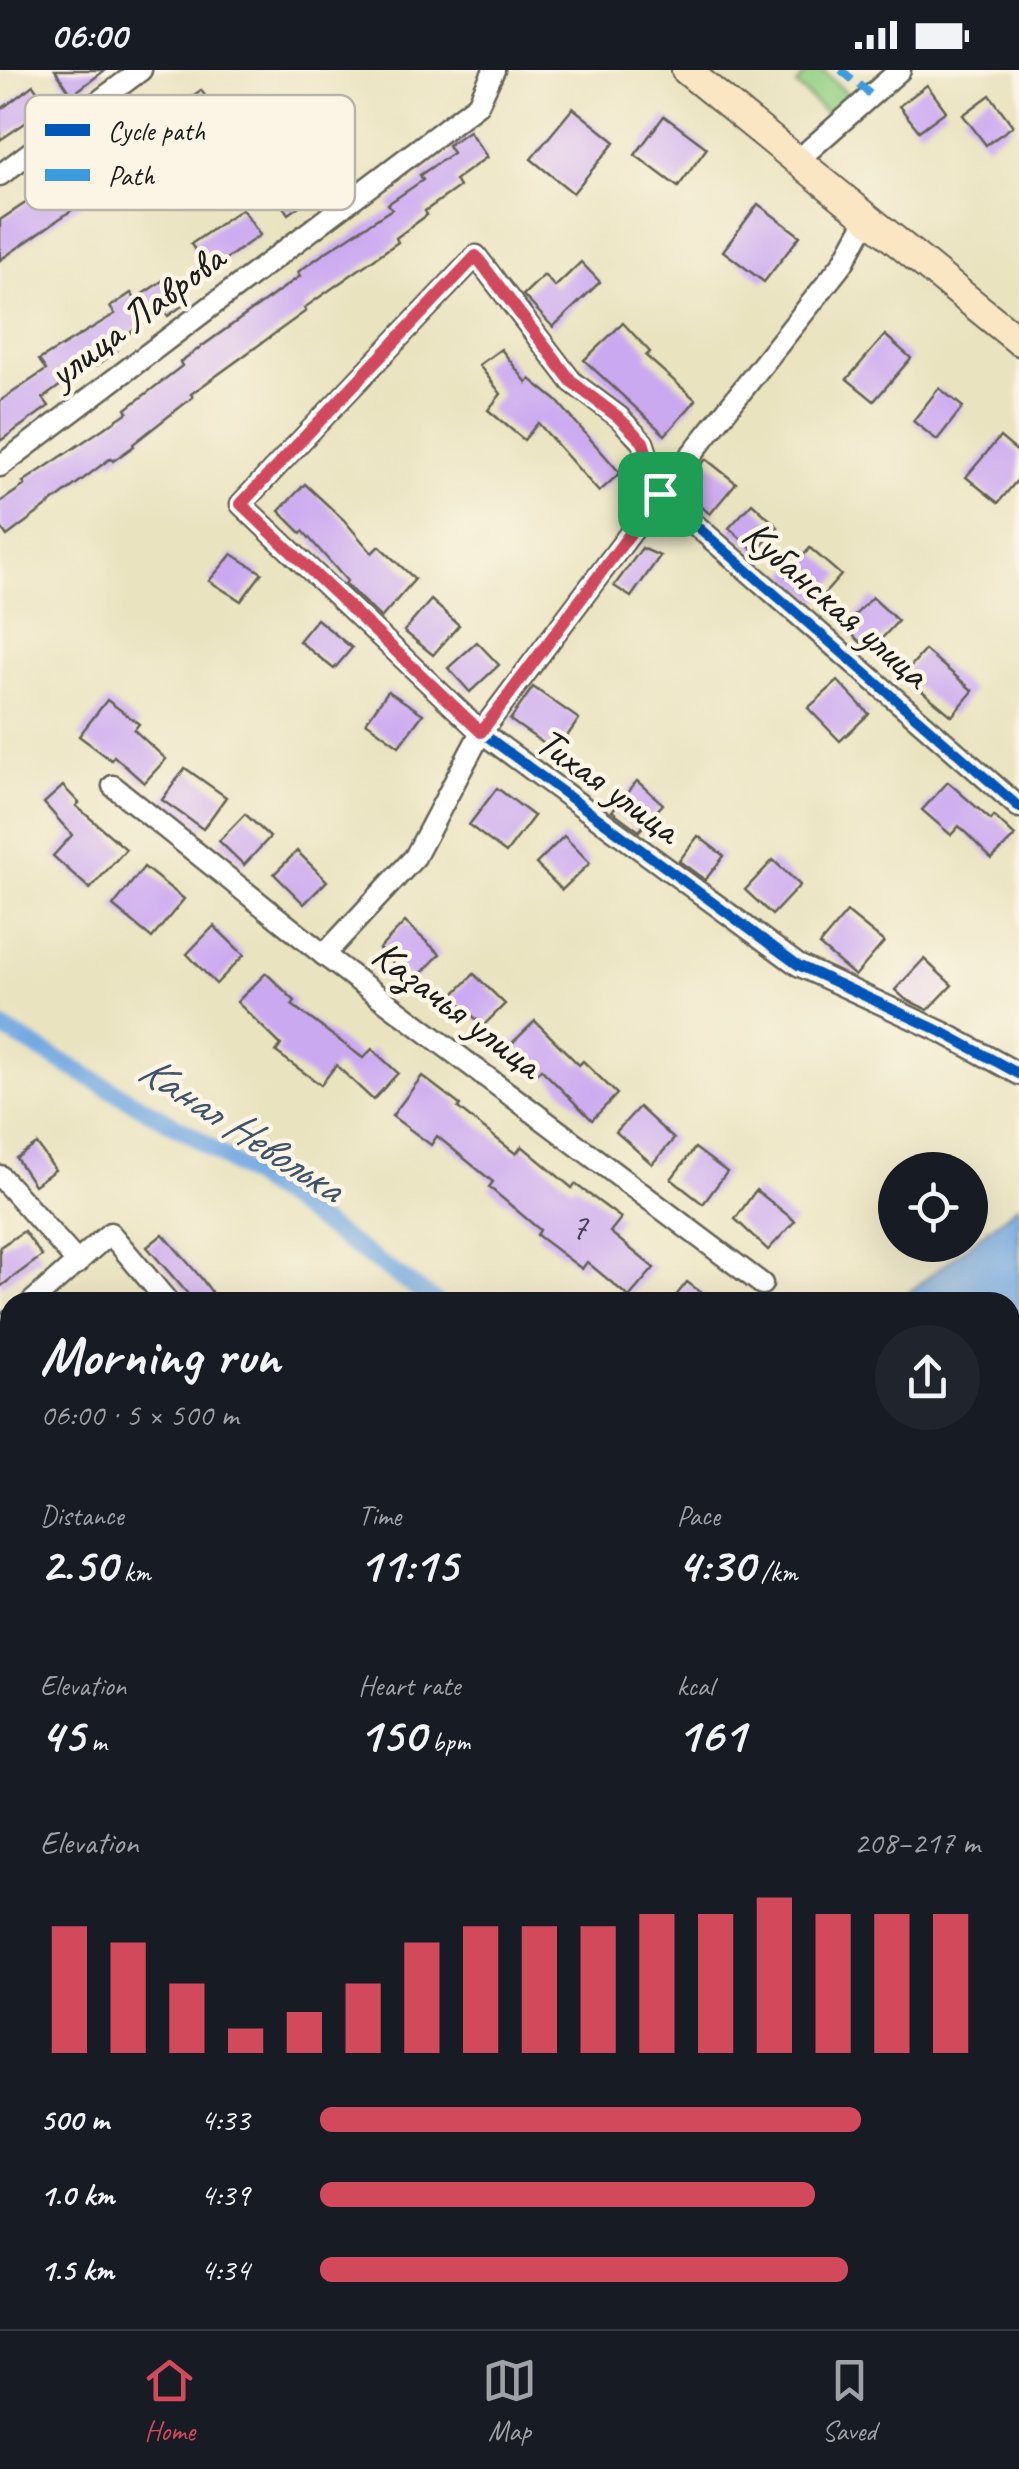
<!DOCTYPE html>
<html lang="en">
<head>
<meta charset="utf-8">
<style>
  body { margin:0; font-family:Caveat,sans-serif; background:#20242c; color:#f1f3f6; height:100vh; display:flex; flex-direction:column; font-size:38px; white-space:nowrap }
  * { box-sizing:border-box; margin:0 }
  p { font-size:32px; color:#9ea1a6 }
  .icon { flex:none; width:55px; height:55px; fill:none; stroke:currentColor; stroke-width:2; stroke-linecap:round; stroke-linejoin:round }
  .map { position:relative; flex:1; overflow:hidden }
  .side { position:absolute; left:0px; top:1222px; width:1020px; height:1038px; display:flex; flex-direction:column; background:#171b24; border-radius:30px 30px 0 0; box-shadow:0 10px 40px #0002 }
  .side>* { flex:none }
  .tools { position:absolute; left:878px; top:1082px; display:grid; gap:20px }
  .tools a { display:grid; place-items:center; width:110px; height:110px; border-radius:50%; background:#171b24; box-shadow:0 10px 40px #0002; font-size:50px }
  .pin { position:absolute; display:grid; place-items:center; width:85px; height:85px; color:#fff; margin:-42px; border-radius:20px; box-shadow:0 5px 15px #0006 }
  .round { display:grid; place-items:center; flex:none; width:105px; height:105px; border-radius:52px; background:#20242c }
  .overview { display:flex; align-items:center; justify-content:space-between; height:170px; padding:0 40px }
  h1 { font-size:55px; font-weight:700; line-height:75px }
  .stats { display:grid; grid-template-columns:repeat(3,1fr); gap:15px; height:170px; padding:10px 40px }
  .stats div { display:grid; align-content:center }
  .stats b { font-size:50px; font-weight:700 }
  .stats small { font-size:28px; font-weight:400 }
  .stats p { font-size:28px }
  .chart { height:280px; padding:20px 40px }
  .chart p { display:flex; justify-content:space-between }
  .chart svg { width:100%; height:180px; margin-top:10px; stroke:#d1495b; stroke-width:6 }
  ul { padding:0 40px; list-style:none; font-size:32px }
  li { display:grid; grid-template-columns:160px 120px 1fr; align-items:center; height:75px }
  li i { height:25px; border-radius:12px; background:#d1495b }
  .status { display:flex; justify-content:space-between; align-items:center; height:70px; padding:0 50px; background:#171b24; direction:ltr }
  .status svg { height:28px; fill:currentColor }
  .menu { display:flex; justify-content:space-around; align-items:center; height:140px; border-top:2px solid #363941; background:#171b24; font-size:28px; color:#9ea1a6 }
  .menu a { display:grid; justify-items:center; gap:5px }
  .menu .active { color:#d1495b }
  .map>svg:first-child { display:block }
</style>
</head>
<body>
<div class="status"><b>06:00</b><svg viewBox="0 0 49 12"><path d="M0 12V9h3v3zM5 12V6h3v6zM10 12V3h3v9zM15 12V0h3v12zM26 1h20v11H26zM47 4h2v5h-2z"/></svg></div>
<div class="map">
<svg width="1019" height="2259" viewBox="0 0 1019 2259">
  <rect width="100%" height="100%" fill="#fcf5e5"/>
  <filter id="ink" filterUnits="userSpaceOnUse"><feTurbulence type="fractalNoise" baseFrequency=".01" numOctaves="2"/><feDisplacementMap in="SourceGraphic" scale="20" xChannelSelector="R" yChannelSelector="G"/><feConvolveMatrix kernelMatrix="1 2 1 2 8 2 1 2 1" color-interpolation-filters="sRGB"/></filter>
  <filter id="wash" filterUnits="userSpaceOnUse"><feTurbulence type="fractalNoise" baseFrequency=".0048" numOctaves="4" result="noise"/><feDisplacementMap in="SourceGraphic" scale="40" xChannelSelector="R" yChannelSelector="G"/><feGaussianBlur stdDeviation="2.25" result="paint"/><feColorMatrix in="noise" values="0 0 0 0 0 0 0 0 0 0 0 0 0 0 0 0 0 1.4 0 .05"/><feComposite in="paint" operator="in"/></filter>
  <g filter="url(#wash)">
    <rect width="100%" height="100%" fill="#eae3c0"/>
    <path fill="#93cf83" stroke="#587650" stroke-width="2.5" d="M 810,0 L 822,0 L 850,26 L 830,47 L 796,15 Z"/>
    <g fill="#73a9e1" stroke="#48627e" stroke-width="2.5">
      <path d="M 1019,1135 L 1019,1264 L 1010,1270 L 1010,1232 L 897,1232 Z"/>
      <path d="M 1019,1446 L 1019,1714 L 1010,1708 L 1010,1452 Z"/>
    </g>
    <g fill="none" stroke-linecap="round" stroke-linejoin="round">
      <g stroke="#73a9e1" stroke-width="18">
        <path d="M 0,957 L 192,1065 L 436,1232"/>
        <path d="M 1010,1867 L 1019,1869"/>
      </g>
    </g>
    <g id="blocks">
      <g fill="#cba9f1">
        <path d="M 55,0 L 105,0 L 72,25 Z"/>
        <path d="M 33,15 L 49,37 L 0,70 L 0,40 Z"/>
        <path d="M 927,15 L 946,41 L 919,61 L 899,36 Z"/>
        <path d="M 201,20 L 219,46 L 160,90 L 157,86 L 128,108 L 110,81 L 127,69 L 128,72 Z"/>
        <path d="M 990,25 L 1013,56 L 986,75 L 963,45 Z"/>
        <path d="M 573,38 L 615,72 L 573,123 L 531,89 Z"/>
        <path d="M 664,46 L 707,78 L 678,117 L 635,85 Z"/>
        <path d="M 469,61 L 487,87 L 455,110 L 459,117 L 425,141 L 427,145 L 396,168 L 398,172 L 304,238 L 306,241 L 191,324 L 193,327 L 133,374 L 134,376 L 113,391 L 111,388 L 7,466 L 0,456 L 0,432 L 25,415 L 23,412 L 128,342 L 126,339 L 182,296 L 180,292 L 300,206 L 298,202 L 326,182 L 392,139 L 388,134 L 423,110 L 420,105 L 453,83 L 448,75 Z"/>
        <path d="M 87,92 L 92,93 L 108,115 L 0,190 L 0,150 Z"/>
        <path d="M 291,103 L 309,129 L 288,144 L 270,117 Z"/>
        <path d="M 758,134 L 800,166 L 764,212 L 723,181 Z"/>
        <path d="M 242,139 L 260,165 L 209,201 L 191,174 Z"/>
        <path d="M 581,192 L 600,212 L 553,257 L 523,225 L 544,205 L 555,217 Z"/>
        <path d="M 171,205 L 189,231 L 168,246 L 163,239 L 113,275 L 117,281 L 96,296 L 93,292 L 43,328 L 49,336 L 0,371 L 0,331 L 46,300 L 39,290 L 115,244 L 110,237 L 131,223 L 135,229 Z"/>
        <path d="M 623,253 L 650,282 L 646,286 L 696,330 L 665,365 L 584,290 Z"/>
        <path d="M 885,265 L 911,288 L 874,331 L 847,309 Z"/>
        <path d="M 501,279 L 527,313 L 530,309 L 557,331 L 620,403 L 599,422 L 538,353 L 524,370 L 488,340 L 501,324 L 479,295 Z"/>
        <path d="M 939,318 L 963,337 L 937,370 L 913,351 Z"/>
        <path d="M 1000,367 L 1019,383 L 1019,408 L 998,433 L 966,407 Z"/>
        <path d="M 706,389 L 736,413 L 710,444 L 681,420 Z"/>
        <path d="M 305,414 L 344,450 L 372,483 L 379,476 L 415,509 L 381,548 L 345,514 L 347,511 L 303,461 L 301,463 L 279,441 Z"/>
        <path d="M 752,433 L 778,457 L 756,482 L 729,458 Z"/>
        <path d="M 642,478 L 660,486 L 631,527 L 614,516 Z"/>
        <path d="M 810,478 L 841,505 L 817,532 L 786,505 Z"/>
        <path d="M 232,484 L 262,503 L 241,531 L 209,511 Z"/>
        <path d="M 872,527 L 898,551 L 870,581 L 844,557 Z"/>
        <path d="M 431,530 L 459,555 L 433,585 L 404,561 Z"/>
        <path d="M 317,549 L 352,578 L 334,599 L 299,571 Z"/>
        <path d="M 477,572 L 499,595 L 470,622 L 448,598 Z"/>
        <path d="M 925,580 L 973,621 L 952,646 L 903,605 Z"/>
        <path d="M 838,611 L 869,644 L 840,671 L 808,638 Z"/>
        <path d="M 533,617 L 579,649 L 556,682 L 510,650 Z"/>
        <path d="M 388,621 L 423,644 L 399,676 L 366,652 Z"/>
        <path d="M 107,630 L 139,654 L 134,660 L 166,689 L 144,713 L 114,686 L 111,690 L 79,666 Z"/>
        <path d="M 185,698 L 226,727 L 203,759 L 162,730 Z"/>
        <path d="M 637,711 L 663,734 L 639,761 L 612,741 Z"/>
        <path d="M 948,712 L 991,750 L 994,746 L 1015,766 L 992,789 L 959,756 L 951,765 L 922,740 Z"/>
        <path d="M 63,716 L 79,733 L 76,736 L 126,779 L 90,819 L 53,786 L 72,765 L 44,733 Z"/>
        <path d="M 497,718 L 534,746 L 506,783 L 469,755 Z"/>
        <path d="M 245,744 L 270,767 L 244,795 L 219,771 Z"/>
        <path d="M 564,766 L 590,793 L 562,820 L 536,794 Z"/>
        <path d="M 698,766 L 724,786 L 705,810 L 679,791 Z"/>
        <path d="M 297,781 L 327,811 L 304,834 L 274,804 Z"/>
        <path d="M 773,790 L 800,815 L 772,845 L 745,820 Z"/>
        <path d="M 144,797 L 184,829 L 152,868 L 113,836 Z"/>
        <path d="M 847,842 L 884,872 L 855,906 L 819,875 Z"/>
        <path d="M 405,852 L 440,884 L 413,912 L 379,879 Z"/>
        <path d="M 214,856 L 244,885 L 216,914 L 187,884 Z"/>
        <path d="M 924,889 L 952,915 L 928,940 L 905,929 L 895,920 Z"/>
        <path d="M 266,903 L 295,931 L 292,935 L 363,988 L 372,979 L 398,1003 L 373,1030 L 336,995 L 321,1015 L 276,982 L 281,975 L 237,932 Z"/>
        <path d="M 474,904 L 505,934 L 483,956 L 452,926 Z"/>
        <path d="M 535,951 L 579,995 L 583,991 L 617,1024 L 592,1050 L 541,999 L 534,1006 L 507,978 Z"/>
        <path d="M 422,1006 L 460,1035 L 458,1038 L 516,1084 L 522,1076 L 572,1118 L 575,1114 L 621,1148 L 610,1162 L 654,1198 L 629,1227 L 587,1192 L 582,1199 L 537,1165 L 540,1160 L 489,1117 L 493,1112 L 437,1066 L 431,1075 L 392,1046 Z"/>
        <path d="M 639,1037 L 674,1069 L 652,1094 L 616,1062 Z"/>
        <path d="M 37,1074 L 55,1100 L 34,1115 L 16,1088 Z"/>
        <path d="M 695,1078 L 727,1102 L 703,1134 L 671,1109 Z"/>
        <path d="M 756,1120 L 795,1151 L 768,1180 L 735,1149 Z"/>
        <path d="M 24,1161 L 42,1186 L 0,1217 L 0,1177 Z"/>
        <path d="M 163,1164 L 202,1209 L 219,1232 L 195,1232 L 147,1177 Z"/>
        <path d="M 687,1212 L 714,1232 L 671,1232 Z"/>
      </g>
    </g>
  </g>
  <g filter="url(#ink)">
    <use href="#blocks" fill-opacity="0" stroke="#646255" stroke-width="2.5"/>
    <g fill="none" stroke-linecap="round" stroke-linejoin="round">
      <defs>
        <path id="lane" d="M 1010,1744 L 1019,1742"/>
        <g id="street">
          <path d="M 799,89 L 900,0"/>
          <path d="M 0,105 L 141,0"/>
          <path d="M 0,396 L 478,34 L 494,0"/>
          <path d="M 113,716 L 324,885 L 762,1214"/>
          <path d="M 1019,737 L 660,424 L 643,373 L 619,347 L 572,312 L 476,186 L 241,434 L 481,662 L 798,895 L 942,962 L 1019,1004"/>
          <path d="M 324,885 L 415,787 L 481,662 L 660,424 L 843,193 L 867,149"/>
          <path d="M 0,1106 L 78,1193"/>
          <path d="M 32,1232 L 110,1163 L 168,1232"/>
          <path d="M 0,1260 L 10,1251"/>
          <path d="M 0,1365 L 10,1378"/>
          <path d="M 0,1658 L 10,1651"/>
          <path d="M 0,1847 L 10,1860"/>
          <path d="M 0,2024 L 10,2017"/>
          <path d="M 1010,2089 L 1019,2099"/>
          <path d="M 0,2230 L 10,2222"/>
          <path d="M 404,2259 L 417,2250"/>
        </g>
        <path id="secondary" d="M 686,0 L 1019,271"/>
      </defs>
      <use href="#lane" stroke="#646255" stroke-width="15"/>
      <use href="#street" stroke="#646255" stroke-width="25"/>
      <use href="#secondary" stroke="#646255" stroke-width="32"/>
      <use href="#lane" stroke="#fff" stroke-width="10"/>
      <use href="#street" stroke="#fff" stroke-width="20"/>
      <use href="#secondary" stroke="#fbe6c4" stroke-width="28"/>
      <path stroke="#3c9bdf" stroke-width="8" stroke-dasharray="15 8" stroke-linecap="butt" d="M 841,0 L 870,24"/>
      <defs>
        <path id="cycleway" d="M 1019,737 L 660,424 L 643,373 L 619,347 L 572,312 L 476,186 L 241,434 L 481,662 L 798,895 L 942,962 L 1019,1004"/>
      </defs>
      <use href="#cycleway" stroke="#fcf5e5" stroke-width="16"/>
      <use href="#cycleway" stroke="#0057b8" stroke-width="10"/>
    </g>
  </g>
  <g fill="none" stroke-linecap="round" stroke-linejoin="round" filter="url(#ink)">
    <defs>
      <path id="route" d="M 476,186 L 572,312 L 618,347 L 643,372 L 660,424 L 481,662 L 241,434 Z"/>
    </defs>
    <use href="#route" stroke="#fff" stroke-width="20"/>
    <use href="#route" stroke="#d1495b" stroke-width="12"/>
  </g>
  <g text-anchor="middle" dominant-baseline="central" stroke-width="9" stroke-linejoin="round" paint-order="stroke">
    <g font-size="38" fill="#483f51">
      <text x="579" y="1156">7</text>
    </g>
    <g font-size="42" fill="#1c1c1c" stroke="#fcf5e5">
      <text transform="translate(136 246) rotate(-37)">улица Лаврова</text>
      <text transform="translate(836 534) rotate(41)">Кубанская улица</text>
      <text transform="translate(608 715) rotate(36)">Тихая улица</text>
      <text transform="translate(457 939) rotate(37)">Казачья улица</text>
    </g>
    <g font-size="45" font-style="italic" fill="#3f546b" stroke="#fcf5e5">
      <text transform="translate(241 1058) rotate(33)">Канал Неволька</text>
    </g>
  </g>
  <rect x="25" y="25" width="330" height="115" rx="15" fill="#fcf5e5" stroke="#b9b4a9" stroke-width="2.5"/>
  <rect x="45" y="54" width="45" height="12" fill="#0057b8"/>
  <rect x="45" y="99" width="45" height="12" fill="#3c9bdf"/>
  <g font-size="28" fill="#1c1c1c">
    <text x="108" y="70">Cycle path</text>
    <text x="108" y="115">Path</text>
  </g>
</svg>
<div class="tools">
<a><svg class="icon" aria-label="locate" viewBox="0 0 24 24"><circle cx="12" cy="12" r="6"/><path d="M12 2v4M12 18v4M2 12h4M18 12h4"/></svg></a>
</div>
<div class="pin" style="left:660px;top:424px;background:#1e9e55"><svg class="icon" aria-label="arrive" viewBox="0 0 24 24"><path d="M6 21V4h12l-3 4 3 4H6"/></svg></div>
<section class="side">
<div class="overview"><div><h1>Morning run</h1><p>06:00 · 5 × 500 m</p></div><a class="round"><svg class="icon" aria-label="share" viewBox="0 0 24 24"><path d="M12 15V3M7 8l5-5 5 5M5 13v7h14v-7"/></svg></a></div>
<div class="stats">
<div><p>Distance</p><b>2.50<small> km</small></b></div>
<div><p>Time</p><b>11:15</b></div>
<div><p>Pace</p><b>4:30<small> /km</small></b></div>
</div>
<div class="stats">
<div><p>Elevation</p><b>45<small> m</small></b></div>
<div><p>Heart rate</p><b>150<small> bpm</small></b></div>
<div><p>kcal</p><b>161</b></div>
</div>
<div class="chart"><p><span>Elevation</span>208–217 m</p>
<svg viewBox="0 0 160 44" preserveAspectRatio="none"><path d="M5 44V13M15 44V17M25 44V27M35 44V38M45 44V34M55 44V27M65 44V17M75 44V13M85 44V13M95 44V13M105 44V10M115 44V10M125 44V6M135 44V10M145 44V10M155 44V10"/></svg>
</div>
<ul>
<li><b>500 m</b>4:33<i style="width:82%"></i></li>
<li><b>1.0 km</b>4:39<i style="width:75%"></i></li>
<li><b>1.5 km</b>4:34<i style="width:80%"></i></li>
</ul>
</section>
</div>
<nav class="menu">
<a class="active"><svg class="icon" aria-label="home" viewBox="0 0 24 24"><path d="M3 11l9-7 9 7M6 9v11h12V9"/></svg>Home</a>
<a><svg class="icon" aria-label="map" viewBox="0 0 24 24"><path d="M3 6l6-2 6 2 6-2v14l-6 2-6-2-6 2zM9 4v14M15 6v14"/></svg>Map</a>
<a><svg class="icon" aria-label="saved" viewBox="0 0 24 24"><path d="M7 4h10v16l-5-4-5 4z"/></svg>Saved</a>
</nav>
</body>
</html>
